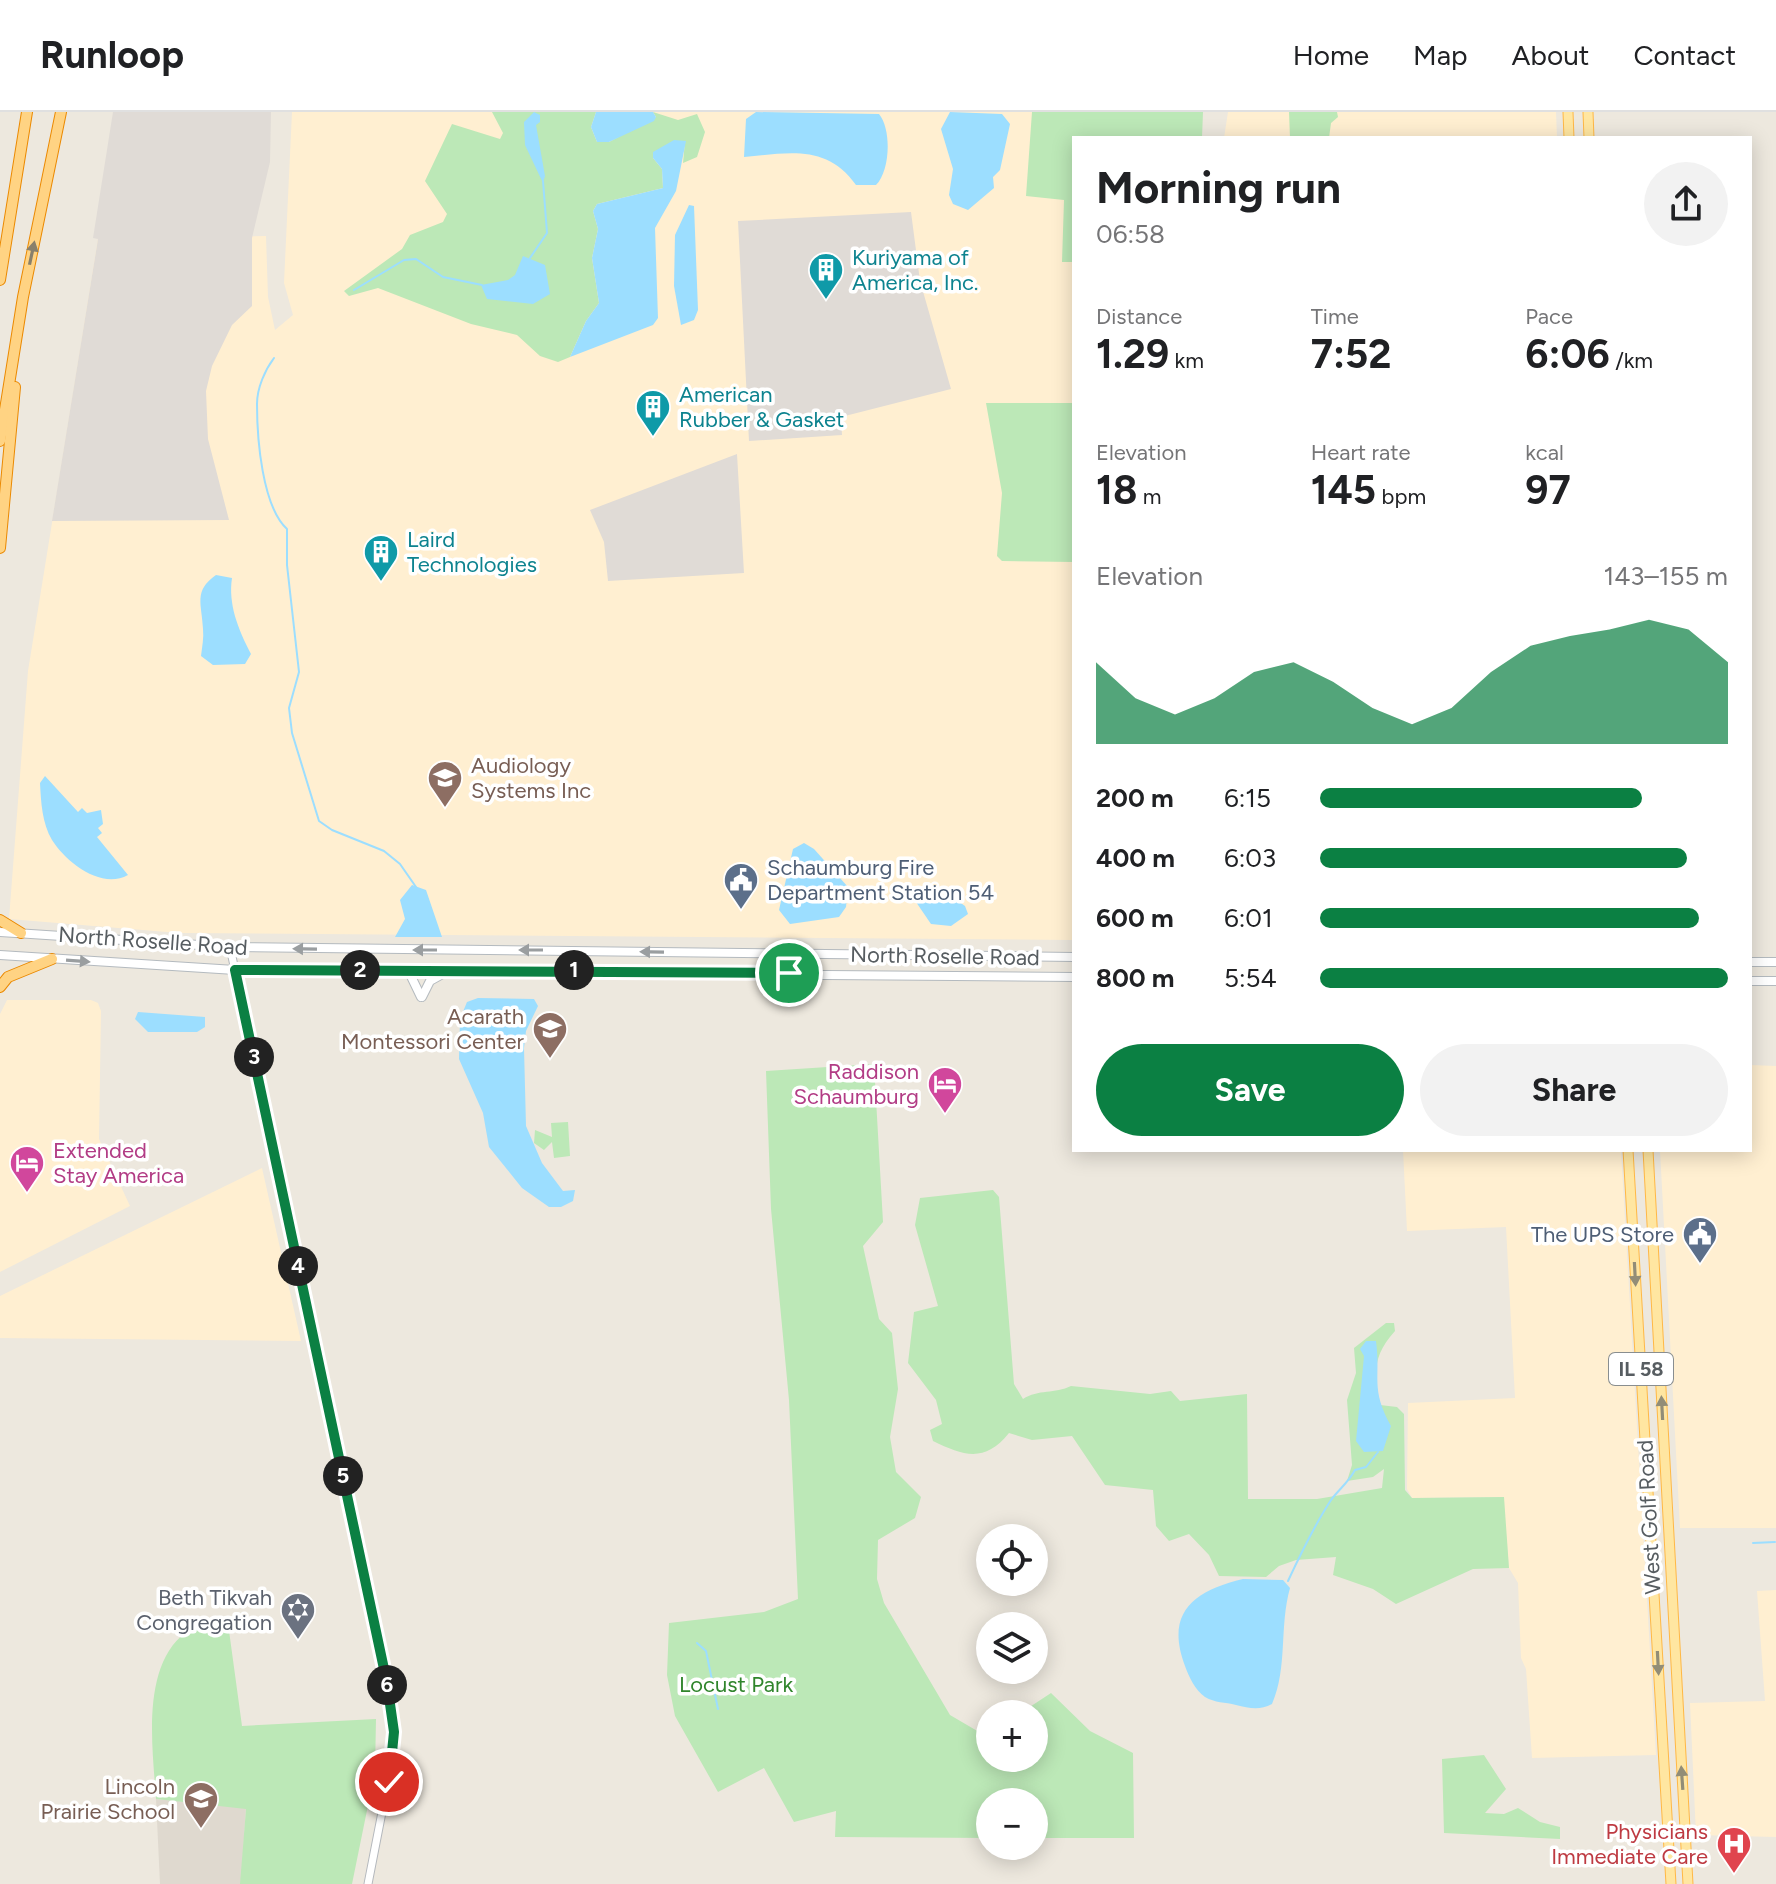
<!DOCTYPE html>
<html lang="en">
<head>
<meta charset="utf-8">
<style>
  body { margin:0; font-family:Figtree,sans-serif; background:#f2f2f2; color:#202124; height:100vh; display:flex; flex-direction:column; font-size:30px; white-space:nowrap }
  * { box-sizing:border-box; margin:0 }
  p { font-size:26px; color:#757577 }
  .icon { flex:none; width:44px; height:44px; fill:none; stroke:currentColor; stroke-width:2; stroke-linecap:round; stroke-linejoin:round }
  .map { position:relative; flex:1; overflow:hidden }
  .drawer { position:absolute; left:1072px; top:24px; width:680px; height:1016px; display:flex; flex-direction:column; background:#fff; border-radius:0px; box-shadow:0 4px 20px #0003 }
  .drawer>* { flex:none }
  .controls { position:absolute; left:976px; top:1412px; display:grid; gap:16px }
  .controls a { display:grid; place-items:center; width:72px; height:72px; border-radius:50%; background:#fff; box-shadow:0 4px 20px #0003; font-size:40px }
  .pin { position:absolute; display:grid; place-items:center; width:68px; height:68px; color:#fff; margin:-34px; border:4px solid #fff; border-radius:50%; box-shadow:0 2px 8px #0007 }
  .km { position:absolute; width:40px; height:40px; margin:-20px; border-radius:50%; background:#222; color:#fff; font-size:22px; line-height:40px; text-align:center }
  .round { display:grid; place-items:center; flex:none; width:84px; height:84px; border-radius:42px; background:#f2f2f2 }
  .summary { display:flex; align-items:center; justify-content:space-between; height:136px; padding:0 24px }
  h1 { font-size:44px; font-weight:700; line-height:60px }
  .figures { display:grid; grid-template-columns:repeat(3,1fr); gap:12px; height:136px; padding:8px 24px }
  .figures div { display:grid; align-content:center }
  .figures b { font-size:40px; font-weight:700 }
  .figures small { font-size:22px; font-weight:400 }
  .figures p { font-size:22px }
  .chart { height:224px; padding:16px 24px }
  .chart p { display:flex; justify-content:space-between }
  .chart svg { width:100%; height:144px; margin-top:8px; fill:#0b8043; opacity:.7 }
  .primary-button { display:flex; gap:16px; margin-top:auto; padding:16px 24px }
  .primary-button a { flex:1; height:92px; border-radius:48px; background:#0b8043; color:#fff; font-size:32px; font-weight:700; line-height:92px; text-align:center }
  .primary-button a+a { background:#f2f2f2; color:#202124 }
  ul { padding:0 24px; list-style:none; font-size:26px }
  li { display:grid; grid-template-columns:128px 96px 1fr; align-items:center; height:60px }
  li i { height:20px; border-radius:10px; background:#0b8043 }
  header { display:flex; align-items:center; gap:48px; box-sizing:border-box; height:112px; padding:0 40px; background:#fff; border-bottom:2px solid #e0e0e0 }
  header strong { font-size:38px }
  nav { display:flex; gap:44px; margin-inline-start:auto; font-size:28px }
  .map>svg:first-child { display:block }
</style>
</head>
<body>
<header>
<strong>Runloop</strong>
<nav><a>Home</a><a>Map</a><a>About</a><a>Contact</a></nav>
</header>
<div class="map">
<svg width="1776" height="1772" viewBox="0 0 1776 1772">
  <rect width="100%" height="100%" fill="#ede8de"/>
  <g fill="#ffefd1">
    <path d="M 292,0 L 1198,0 L 1074,26 L 1074,828 L 179,821 L 9,807 L 28,559 L 98,127 L 266,124 L 268,185 L 275,218 L 293,203 L 284,171 Z"/>
    <path d="M 1228,0 L 1556,0 L 1557,26 L 1224,26 Z"/>
    <path d="M 7,888 L 91,888 L 98,891 L 101,899 L 99,1027 L 130,1094 L 0,1160 L 0,902 Z"/>
    <path d="M 1750,953 L 1776,954 L 1776,1416 L 1680,1416 L 1660,1038 L 1750,1038 Z"/>
    <path d="M 1403,1038 L 1621,1038 L 1656,1643 L 1532,1646 L 1526,1557 L 1521,1546 L 1518,1471 L 1509,1456 L 1503,1385 L 1412,1386 L 1407,1377 L 1408,1291 L 1515,1286 L 1506,1115 L 1407,1119 Z"/>
    <path d="M 262,1056 L 301,1229 L 0,1226 L 0,1184 Z"/>
    <path d="M 1776,1478 L 1776,1725 L 1696,1723 L 1690,1591 L 1765,1589 L 1757,1479 Z"/>
  </g>
  <g fill="#e0dbd6">
    <path d="M 113,0 L 271,0 L 270,50 L 252,126 L 252,194 L 232,213 L 212,254 L 206,279 L 208,327 L 229,408 L 52,409 L 98,127 L 93,126 Z"/>
    <path d="M 911,100 L 920,169 L 951,277 L 841,305 L 842,323 L 749,329 L 738,109 Z"/>
    <path d="M 737,342 L 744,461 L 608,469 L 604,430 L 590,398 Z"/>
  </g>
  <path fill="#dfd9cf" d="M 156,1687 L 246,1696 L 241,1772 L 160,1772 Z"/>
  <g fill="#bce8b7">
    <path d="M 492,0 L 596,0 L 591,15 L 597,30 L 609,30 L 656,5 L 653,0 L 678,8 L 697,2 L 705,20 L 697,45 L 683,51 L 685,29 L 653,46 L 662,57 L 663,76 L 597,92 L 593,99 L 598,117 L 592,146 L 599,191 L 586,209 L 570,245 L 558,250 L 540,244 L 517,223 L 471,212 L 378,176 L 349,184 L 344,179 L 402,137 L 410,123 L 443,110 L 447,102 L 425,69 L 452,12 L 500,27 L 503,21 Z"/>
    <path d="M 1032,0 L 1203,0 L 1202,26 L 1074,26 L 1074,150 L 1062,150 L 1064,88 L 1026,84 Z"/>
    <path d="M 1289,0 L 1337,0 L 1338,5 L 1331,11 L 1329,26 L 1290,26 Z"/>
    <path d="M 986,291 L 1074,291 L 1074,450 L 1002,449 L 997,444 L 1002,381 Z"/>
    <path d="M 874,952 L 883,1110 L 863,1134 L 879,1207 L 892,1221 L 898,1277 L 890,1325 L 896,1360 L 921,1385 L 915,1406 L 878,1428 L 877,1467 L 884,1491 L 950,1603 L 979,1620 L 990,1620 L 990,1646 L 1034,1646 L 1034,1602 L 1019,1602 L 1051,1581 L 1090,1619 L 1133,1641 L 1134,1726 L 1034,1726 L 1034,1690 L 990,1690 L 990,1726 L 835,1725 L 836,1699 L 794,1710 L 764,1656 L 718,1680 L 675,1604 L 667,1563 L 669,1511 L 764,1500 L 798,1487 L 789,1288 L 771,1097 L 766,959 Z"/>
    <path d="M 568,1010 L 570,1044 L 554,1046 L 552,1030 L 544,1038 L 534,1031 L 535,1018 L 552,1025 L 551,1011 Z"/>
    <path d="M 993,1078 L 999,1085 L 1014,1272 L 1023,1287 C 1038,1277 1055,1282 1071,1274 L 1150,1282 L 1171,1279 L 1180,1289 L 1247,1282 L 1248,1387 L 1317,1387 L 1382,1376 L 1384,1357 L 1373,1365 L 1347,1369 L 1352,1353 L 1347,1288 L 1356,1261 L 1354,1236 L 1386,1211 L 1394,1211 L 1395,1219 C 1373,1243 1373,1262 1380,1293 L 1397,1295 L 1404,1302 L 1405,1378 L 1412,1386 L 1504,1385 L 1509,1456 L 1473,1457 L 1396,1492 L 1373,1477 L 1333,1463 L 1336,1445 L 1296,1448 L 1279,1454 L 1266,1465 L 1219,1464 L 1209,1443 L 1189,1422 L 1169,1429 L 1156,1414 L 1153,1378 L 1105,1373 L 1072,1324 L 1032,1328 L 1009,1321 C 985,1351 964,1344 933,1329 L 930,1318 L 942,1312 L 936,1288 L 908,1251 L 914,1200 L 938,1194 L 915,1113 L 920,1086 Z"/>
    <path d="M 227,1504 L 242,1614 L 376,1607 L 375,1659 L 352,1772 L 240,1772 L 246,1697 L 156,1687 C 153,1638 140,1555 186,1520 C 198,1511 213,1508 227,1504 Z"/>
    <path d="M 1484,1643 L 1506,1677 L 1485,1701 L 1504,1702 L 1518,1696 L 1540,1710 L 1560,1715 L 1560,1727 L 1444,1721 L 1442,1647 Z"/>
  </g>
  <g fill="#9cdeff">
    <path d="M 534,0 L 540,3 L 540,10 L 536,13 L 545,64 L 543,71 L 525,33 L 524,10 Z"/>
    <path d="M 596,0 L 653,0 L 656,5 L 654,9 L 609,30 L 597,30 L 591,15 Z"/>
    <path d="M 756,0 L 879,2 C 892,18 890,59 876,73 L 856,73 C 827,32 789,41 744,45 L 746,7 Z"/>
    <path d="M 950,0 L 1002,2 L 1010,12 L 1000,58 L 993,65 L 994,76 L 968,98 L 953,92 L 949,83 L 953,57 L 941,17 Z"/>
    <path d="M 674,28 L 686,29 L 676,79 L 655,116 L 658,206 L 653,213 L 570,245 L 586,209 L 599,191 L 592,146 L 598,117 L 593,99 L 597,92 L 663,76 L 662,57 L 653,46 L 653,40 Z"/>
    <path d="M 689,93 L 694,94 L 698,198 L 694,208 L 681,213 L 674,174 L 675,123 Z"/>
    <path d="M 523,144 L 545,153 L 550,182 L 533,192 L 487,187 L 481,173 L 508,168 L 515,163 Z"/>
    <path d="M 216,463 L 232,466 C 228,492 238,517 251,542 L 245,552 L 213,553 L 201,544 C 202,535 204,526 203,517 C 202,492 193,479 216,463 Z"/>
    <path d="M 45,664 L 78,700 L 82,696 L 87,701 L 101,698 L 103,712 L 98,716 L 102,721 L 97,725 L 128,763 C 101,778 66,750 52,728 C 42,711 41,690 40,671 Z"/>
    <path d="M 804,731 L 814,737 L 848,775 L 846,795 L 839,805 L 790,812 L 779,798 L 793,737 Z"/>
    <path d="M 412,773 L 426,778 L 442,825 L 395,825 L 405,807 L 400,788 Z"/>
    <path d="M 948,782 L 965,794 L 968,802 L 951,814 L 931,812 L 916,790 Z"/>
    <path d="M 478,886 L 534,887 L 538,894 L 526,919 L 524,936 L 526,1014 L 542,1051 L 563,1079 L 575,1078 L 573,1089 L 561,1095 L 549,1095 L 522,1076 L 489,1035 L 483,1001 L 459,947 L 460,907 L 467,890 Z"/>
    <path d="M 138,900 L 205,905 L 205,915 L 197,920 L 148,920 L 135,907 Z"/>
    <path d="M 1366,1229 L 1376,1229 C 1381,1266 1370,1276 1391,1314 L 1383,1339 L 1364,1340 L 1356,1329 L 1364,1244 L 1360,1237 Z"/>
    <path d="M 1243,1467 L 1283,1468 L 1290,1476 C 1279,1515 1288,1555 1272,1592 C 1259,1599 1249,1596 1236,1593 C 1225,1590 1215,1591 1205,1585 C 1195,1578 1189,1565 1185,1554 C 1165,1501 1193,1479 1243,1467 Z"/>
  </g>
  <g fill="none" stroke-linecap="round" stroke-linejoin="round">
    <g stroke="#9cdeff" stroke-width="2">
      <path d="M 530,146 L 547,121 L 543,69"/>
      <path d="M 354,178 L 404,148 L 416,147 L 443,165 L 482,173"/>
      <path d="M 274,246 C 265,258 257,276 257,292 C 257,326 262,394 287,417 L 287,453 L 299,560 L 289,596 L 292,621 L 319,709 L 332,718 L 384,739 L 400,752 L 416,775"/>
      <path d="M 1753,1431 L 1775,1430"/>
      <path d="M 1288,1469 C 1301,1441 1314,1414 1331,1388 C 1339,1377 1348,1371 1355,1358 L 1366,1355 L 1378,1340"/>
      <path d="M 697,1531 L 706,1539 L 718,1597"/>
    </g>
    <defs>
      <path id="tertiary" d="M 230,835 L 393,1606 L 392,1649 L 368,1772"/>
      <g id="secondary">
        <path d="M 0,820 L 230,835 L 1074,845"/>
        <path d="M 0,843 L 235,858 L 1074,865"/>
        <path d="M 1750,850 L 1776,850"/>
        <path d="M 408,858 L 421,885"/>
        <path d="M 1750,869 L 1776,869"/>
        <path d="M 422,885 L 430,869 L 448,859"/>
      </g>
      <g id="primary">
        <path d="M 1568,0 L 1569,26"/>
        <path d="M 1588,0 L 1589,26"/>
        <path d="M 1628,1038 L 1671,1772"/>
        <path d="M 1648,1038 L 1688,1772"/>
      </g>
      <g id="motorway">
        <path d="M 0,168 L 27,0"/>
        <path d="M 0,329 L 23,185 L 61,0"/>
        <path d="M 0,436 L 15,275"/>
        <path d="M 0,808 L 21,821"/>
        <path d="M 0,875 L 8,865 L 52,847"/>
      </g>
    </defs>
    <use href="#tertiary" stroke="#b4b8bd" stroke-width="9"/>
    <use href="#secondary" stroke="#b4babf" stroke-width="10"/>
    <use href="#primary" stroke="#ffb845" stroke-width="11"/>
    <use href="#motorway" stroke="#eb8900" stroke-width="12"/>
    <use href="#tertiary" stroke="#fff" stroke-width="7"/>
    <use href="#secondary" stroke="#fff" stroke-width="8"/>
    <use href="#primary" stroke="#ffe6a1" stroke-width="9"/>
    <use href="#motorway" stroke="#ffd383" stroke-width="10"/>
  </g>
  <defs><path id="oneway-solid" d="M-6-.8H1V-3.2L6.5 0L1 3.2V.8H-6Z" transform="scale(2)"/></defs>
  <use fill="#89806b" href="#oneway-solid" transform="translate(32 141) rotate(-78)"/>
  <g fill="#9a9ea0">
    <use href="#oneway-solid" transform="translate(305 837) rotate(-179)"/>
    <use href="#oneway-solid" transform="translate(425 838) rotate(180)"/>
    <use href="#oneway-solid" transform="translate(531 838) rotate(-180)"/>
    <use href="#oneway-solid" transform="translate(652 840) rotate(-179)"/>
    <use href="#oneway-solid" transform="translate(78 849) rotate(4)"/>
  </g>
  <g fill="#928d77">
    <use href="#oneway-solid" transform="translate(1635 1162) rotate(87)"/>
    <use href="#oneway-solid" transform="translate(1662 1296) rotate(-93)"/>
    <use href="#oneway-solid" transform="translate(1658 1551) rotate(87)"/>
    <use href="#oneway-solid" transform="translate(1682 1666) rotate(-94)"/>
  </g>
  <g fill="none" stroke-linecap="round" stroke-linejoin="round">
    <defs>
      <path id="route" d="M 389,1670 L 394,1620 L 387,1571 L 235,858 L 789,861"/>
    </defs>
    <use href="#route" stroke="#fff" stroke-width="16"/>
    <use href="#route" stroke="#0b8043" stroke-width="10"/>
  </g>
  <defs>
    <symbol id="building-pin" viewBox="-11 -11 22 30"><path d="M0 17L-7.5 6A9.5 9.5 0 1 1 7.5 6Z" fill="#0f9aa8" stroke="#fff"/><path d="M-4-6H4V6H1V3H-1V6H-4ZM-2.5-4.3h1.7v1.8h-1.7ZM.8-4.3h1.7v1.8H.8ZM-2.5-1h1.7V.8h-1.7ZM.8-1h1.7V.8H.8Z" fill="#fff"/></symbol>
    <symbol id="university-pin" viewBox="-11 -11 22 30"><path d="M0 17L-7.5 6A9.5 9.5 0 1 1 7.5 6Z" fill="#8d6e63" stroke="#fff"/><path d="M0-5L7-2L0 1L-7-2ZM-4 1L0 2.5L4 1V4Q0 6-4 4Z" fill="#fff"/></symbol>
    <symbol id="civic-pin" viewBox="-11 -11 22 30"><path d="M0 17L-7.5 6A9.5 9.5 0 1 1 7.5 6Z" fill="#5c6f8a" stroke="#fff"/><path d="M-.6-6.5H3V-4.5H.6V-3L4-1V1h2V6H-6V1h2V-1L-.6-3ZM-1.2 2.5V6h2.4V2.5Z" fill="#fff"/></symbol>
    <symbol id="school-pin" viewBox="-11 -11 22 30"><path d="M0 17L-7.5 6A9.5 9.5 0 1 1 7.5 6Z" fill="#8d6e63" stroke="#fff"/><path d="M0-5L7-2L0 1L-7-2ZM-4 1L0 2.5L4 1V4Q0 6-4 4Z" fill="#fff"/></symbol>
    <symbol id="hotel-pin" viewBox="-11 -11 22 30"><path d="M0 17L-7.5 6A9.5 9.5 0 1 1 7.5 6Z" fill="#d1479c" stroke="#fff"/><path d="M-6-4.5h1.5V1H6V5H4.5V3h-9V5H-6ZM-4 0a1.8 1.8 0 1 1 3.6 0ZM.5 0V-2.5h3Q6-2.5 6 0Z" fill="#fff"/></symbol>
    <symbol id="synagogue-pin" viewBox="-11 -11 22 30"><path d="M0 17L-7.5 6A9.5 9.5 0 1 1 7.5 6Z" fill="#6b7280" stroke="#fff"/><path d="M0-6.5L5.6 3.2H-5.6ZM0 6.5L5.6-3.2H-5.6Z" fill="#fff"/></symbol>
    <symbol id="hospital-pin" viewBox="-11 -11 22 30"><path d="M0 17L-7.5 6A9.5 9.5 0 1 1 7.5 6Z" fill="#e0444e" stroke="#fff"/><path d="M-5-5h3v3.5h4V-5h3V5h-3V1.5h-4V5h-3Z" fill="#fff"/></symbol>
  </defs>
  <g fill-rule="evenodd">
    <use href="#building-pin" x="806" y="138" width="40" height="54"/>
    <use href="#building-pin" x="633" y="275" width="40" height="54"/>
    <use href="#building-pin" x="361" y="420" width="40" height="54"/>
    <use href="#university-pin" x="425" y="646" width="40" height="54"/>
    <use href="#civic-pin" x="721" y="748" width="40" height="54"/>
    <use href="#school-pin" x="530" y="897" width="40" height="54"/>
    <use href="#hotel-pin" x="925" y="952" width="40" height="54"/>
    <use href="#hotel-pin" x="7" y="1031" width="40" height="54"/>
    <use href="#civic-pin" x="1680" y="1102" width="40" height="54"/>
    <use href="#synagogue-pin" x="278" y="1478" width="40" height="54"/>
    <use href="#school-pin" x="181" y="1667" width="40" height="54"/>
    <use href="#hospital-pin" x="1714" y="1712" width="40" height="54"/>
  </g>
  <g text-anchor="middle" dominant-baseline="central" stroke-width="7" stroke-linejoin="round" paint-order="stroke">
    <rect fill="#fff" stroke="#898e90" stroke-width="2" x="1609" y="1241" width="64" height="32" rx="6"/>
    <g font-size="20" font-weight="bold" fill="#575d61">
      <text x="1641" y="1257">IL 58</text>
    </g>
    <g font-size="22" fill="#0d838f" stroke="#fff" text-anchor="start">
      <text x="852" y="145">Kuriyama of<tspan x="852" dy="25">America, Inc.</tspan></text>
      <text x="679" y="282">American<tspan x="679" dy="25">Rubber &amp; Gasket</tspan></text>
      <text x="407" y="427">Laird<tspan x="407" dy="25">Technologies</tspan></text>
    </g>
    <g font-size="22" fill="#785e54" stroke="#fff" text-anchor="end">
      <text x="471" y="653" text-anchor="start">Audiology<tspan x="471" dy="25">Systems Inc</tspan></text>
      <text x="524" y="904">Acarath<tspan x="524" dy="25">Montessori Center</tspan></text>
      <text x="175" y="1674">Lincoln<tspan x="175" dy="25">Prairie School</tspan></text>
    </g>
    <g font-size="22" fill="#4e5e75" stroke="#fff" text-anchor="start">
      <text x="767" y="755">Schaumburg Fire<tspan x="767" dy="25">Department Station 54</tspan></text>
      <text x="1674" y="1122" text-anchor="end">The UPS Store</text>
    </g>
    <g font-size="22" fill="#575d61" stroke="#fff">
      <text transform="translate(153 829) rotate(4)">North Roselle Road</text>
      <text transform="translate(945 844) rotate(1)">North Roselle Road</text>
      <text transform="translate(1649 1405) rotate(-93)">West Golf Road</text>
    </g>
    <g font-size="22" fill="#b23c85" stroke="#fff" text-anchor="end">
      <text x="919" y="959">Raddison<tspan x="919" dy="25">Schaumburg</tspan></text>
      <text x="53" y="1038" text-anchor="start">Extended<tspan x="53" dy="25">Stay America</tspan></text>
    </g>
    <g font-size="22" fill="#5b616d" stroke="#fff" text-anchor="end">
      <text x="272" y="1485">Beth Tikvah<tspan x="272" dy="25">Congregation</tspan></text>
    </g>
    <g font-size="22" fill="#30852c" stroke="#fff">
      <text x="736" y="1572">Locust Park</text>
    </g>
    <g font-size="22" fill="#be3a42" stroke="#fff" text-anchor="end">
      <text x="1708" y="1719">Physicians<tspan x="1708" dy="25">Immediate Care</tspan></text>
    </g>
  </g>
</svg>
<div class="controls">
<a><svg class="icon" aria-label="locate" viewBox="0 0 24 24"><circle cx="12" cy="12" r="6"/><path d="M12 2v4M12 18v4M2 12h4M18 12h4"/></svg></a>
<a><svg class="icon" aria-label="layers" viewBox="0 0 24 24"><path d="M12 4l9 5-9 5-9-5zM3 14l9 5 9-5"/></svg></a>
<a>+</a>
<a>−</a>
</div>
<div class="pin" style="left:789px;top:861px;background:#1e9e55"><svg class="icon" aria-label="arrive" viewBox="0 0 24 24"><path d="M6 21V4h12l-3 4 3 4H6"/></svg></div>
<div class="pin" style="left:389px;top:1670px;background:#d93025"><svg class="icon" aria-label="check" viewBox="0 0 24 24"><path d="M5 12l5 5 9-10"/></svg></div>
<b class="km" style="left:574px;top:858px">1</b>
<b class="km" style="left:360px;top:858px">2</b>
<b class="km" style="left:254px;top:945px">3</b>
<b class="km" style="left:298px;top:1154px">4</b>
<b class="km" style="left:343px;top:1364px">5</b>
<b class="km" style="left:387px;top:1573px">6</b>
<section class="drawer">
<div class="summary"><div><h1>Morning run</h1><p>06:58</p></div><a class="round"><svg class="icon" aria-label="share" viewBox="0 0 24 24"><path d="M12 15V3M7 8l5-5 5 5M5 13v7h14v-7"/></svg></a></div>
<div class="figures">
<div><p>Distance</p><b>1.29<small> km</small></b></div>
<div><p>Time</p><b>7:52</b></div>
<div><p>Pace</p><b>6:06<small> /km</small></b></div>
</div>
<div class="figures">
<div><p>Elevation</p><b>18<small> m</small></b></div>
<div><p>Heart rate</p><b>145<small> bpm</small></b></div>
<div><p>kcal</p><b>97</b></div>
</div>
<div class="chart"><p><span>Elevation</span>143–155 m</p>
<svg viewBox="0 0 160 44" preserveAspectRatio="none"><path d="M0 44V19L10 30L20 35L30 30L40 22L50 19L60 25L70 33L80 38L90 33L100 22L110 14L120 11L130 9L140 6L150 9L160 19V44z"/></svg>
</div>
<ul>
<li><b>200 m</b>6:15<i style="width:79%"></i></li>
<li><b>400 m</b>6:03<i style="width:90%"></i></li>
<li><b>600 m</b>6:01<i style="width:93%"></i></li>
<li><b>800 m</b>5:54<i style="width:100%"></i></li>
</ul>
<div class="primary-button"><a>Save</a><a>Share</a></div>
</section>
</div>
</body>
</html>
